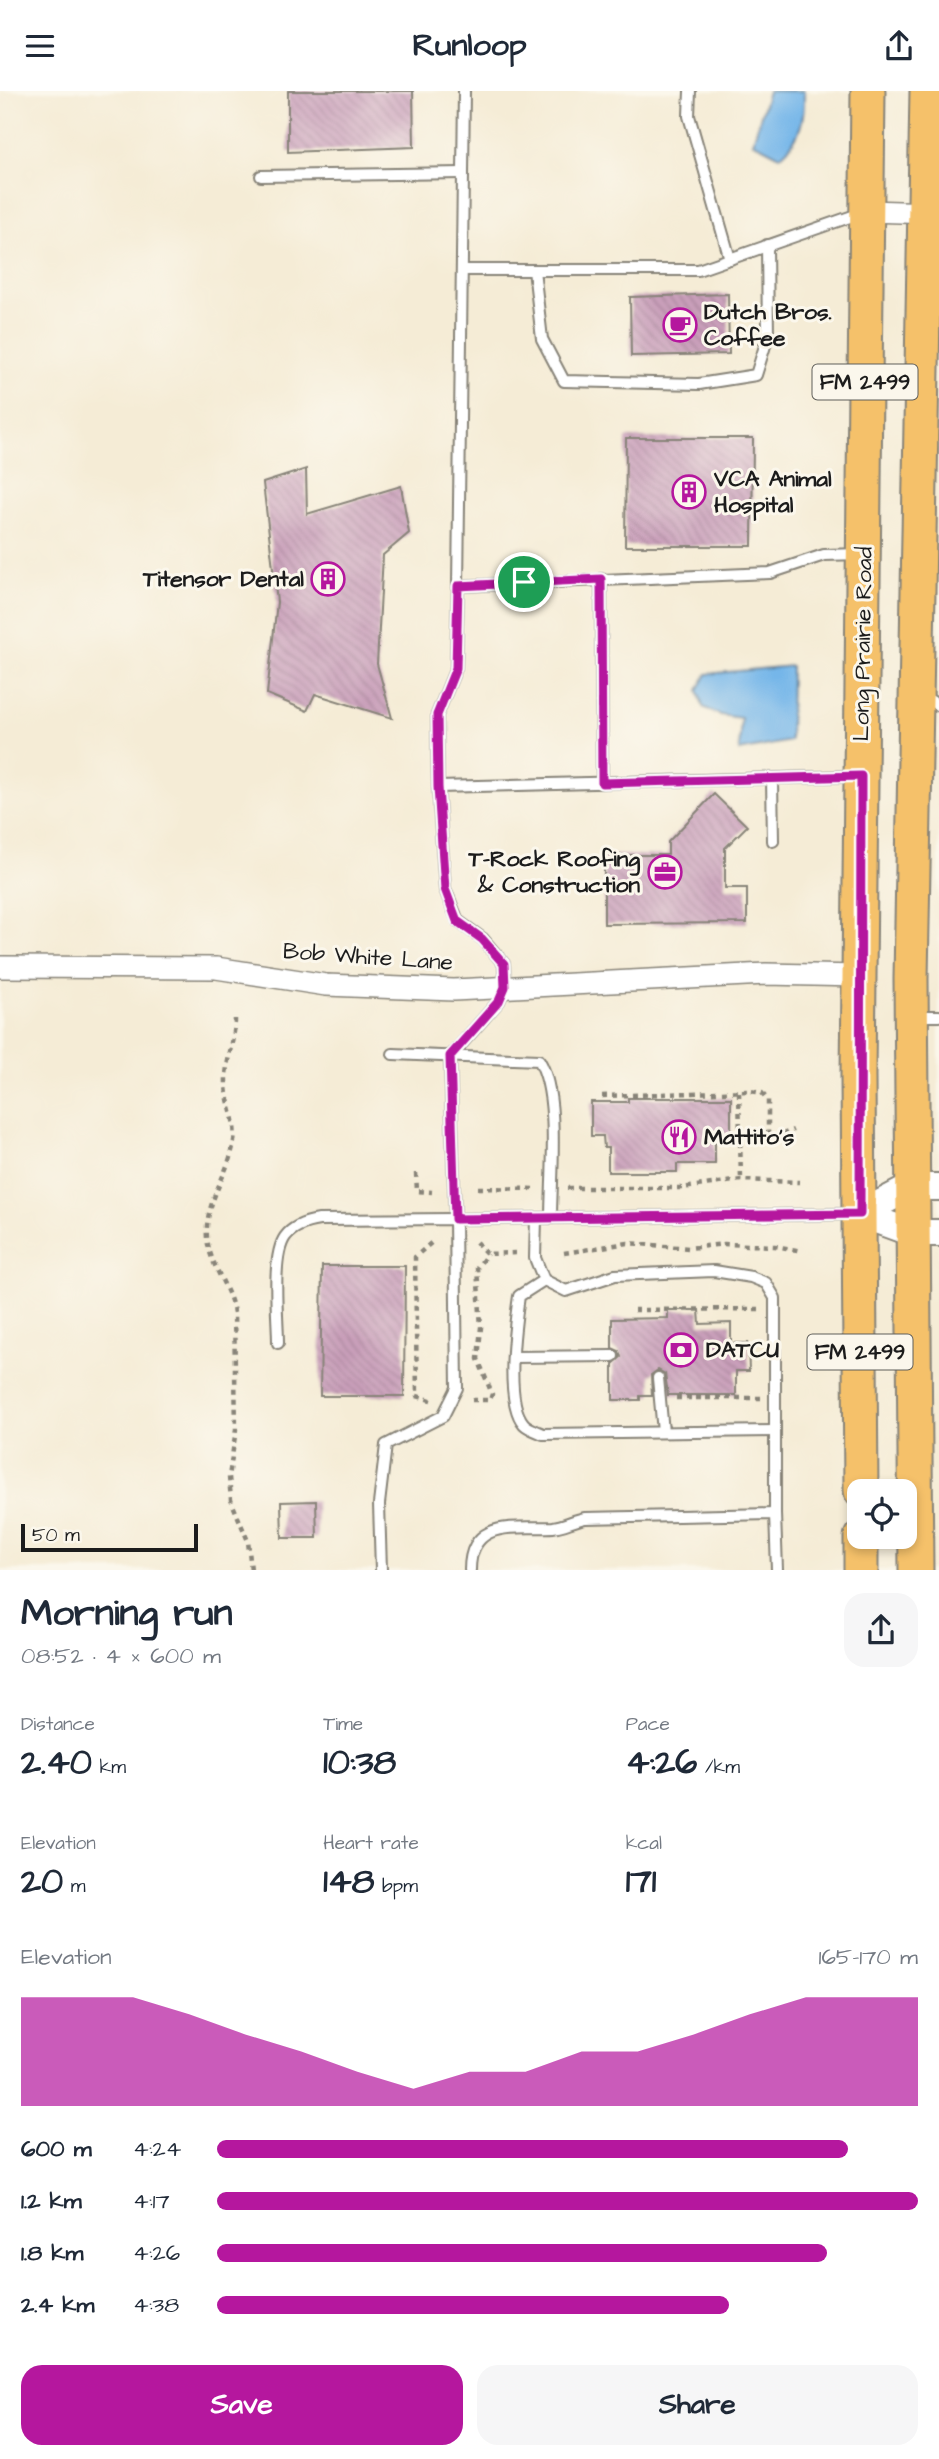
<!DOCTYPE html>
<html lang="en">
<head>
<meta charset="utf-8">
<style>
  body { margin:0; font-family:"Architects Daughter",sans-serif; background:#f6f6f7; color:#1f2937; height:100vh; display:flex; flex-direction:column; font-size:26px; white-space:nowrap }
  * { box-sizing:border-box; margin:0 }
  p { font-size:23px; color:#747a83 }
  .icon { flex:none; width:38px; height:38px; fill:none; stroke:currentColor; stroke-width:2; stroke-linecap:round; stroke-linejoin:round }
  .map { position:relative; height:1479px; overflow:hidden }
  .panel { display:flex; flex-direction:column; background:#fff; flex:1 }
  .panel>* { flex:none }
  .controls { position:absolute; left:847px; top:1388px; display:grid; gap:14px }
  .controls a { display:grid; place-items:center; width:70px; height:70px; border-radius:14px; background:#fff; box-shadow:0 4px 10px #0003; font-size:35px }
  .scale { position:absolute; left:21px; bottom:18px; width:177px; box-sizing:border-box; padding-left:7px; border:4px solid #1c1c1c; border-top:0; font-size:19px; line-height:24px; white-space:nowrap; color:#1c1c1c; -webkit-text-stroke:5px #fbf7ec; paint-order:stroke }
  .pin { position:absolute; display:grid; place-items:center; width:60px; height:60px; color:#fff; margin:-30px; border:4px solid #fff; border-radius:50%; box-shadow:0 2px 7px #0007 }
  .round { display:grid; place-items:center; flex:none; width:74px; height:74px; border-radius:21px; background:#f6f6f7 }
  .headline { display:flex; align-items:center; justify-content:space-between; height:119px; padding:0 21px }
  h1 { font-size:38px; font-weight:700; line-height:52px }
  .metrics { display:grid; grid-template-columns:repeat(3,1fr); gap:10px; height:119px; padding:7px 21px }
  .metrics div { display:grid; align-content:center }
  .metrics b { font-size:35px; font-weight:700 }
  .metrics small { font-size:19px; font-weight:400 }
  .metrics p { font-size:19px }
  .chart { height:196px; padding:14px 21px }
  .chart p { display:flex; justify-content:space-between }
  .chart svg { width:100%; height:126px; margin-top:7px; fill:#b5179e; opacity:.7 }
  .cta { display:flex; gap:14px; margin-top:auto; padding:14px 21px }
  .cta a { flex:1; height:80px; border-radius:21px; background:#b5179e; color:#fff; font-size:28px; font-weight:700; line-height:80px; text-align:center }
  .cta a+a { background:#f6f6f7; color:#1f2937 }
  ul { padding:0 21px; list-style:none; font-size:23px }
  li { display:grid; grid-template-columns:112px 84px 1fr; align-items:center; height:52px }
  li i { height:18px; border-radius:9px; background:#b5179e }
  header { display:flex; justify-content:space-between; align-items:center; height:91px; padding:0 21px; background:#fff; font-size:32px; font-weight:700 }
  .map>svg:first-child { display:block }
</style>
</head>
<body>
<header><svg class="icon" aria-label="menu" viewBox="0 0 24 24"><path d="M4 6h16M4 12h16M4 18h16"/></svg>Runloop<svg class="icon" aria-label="share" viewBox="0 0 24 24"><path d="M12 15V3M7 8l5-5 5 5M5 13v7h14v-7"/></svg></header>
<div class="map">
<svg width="939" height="1479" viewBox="0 0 939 1479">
  <defs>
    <pattern id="building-back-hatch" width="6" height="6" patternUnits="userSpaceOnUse" patternTransform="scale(1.75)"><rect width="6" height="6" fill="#c99fba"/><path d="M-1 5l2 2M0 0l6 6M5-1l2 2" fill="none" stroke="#ac889f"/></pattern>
  </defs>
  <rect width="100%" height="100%" fill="#fbf7ec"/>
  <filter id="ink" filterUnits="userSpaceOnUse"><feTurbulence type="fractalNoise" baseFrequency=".0143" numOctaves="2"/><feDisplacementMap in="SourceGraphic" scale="14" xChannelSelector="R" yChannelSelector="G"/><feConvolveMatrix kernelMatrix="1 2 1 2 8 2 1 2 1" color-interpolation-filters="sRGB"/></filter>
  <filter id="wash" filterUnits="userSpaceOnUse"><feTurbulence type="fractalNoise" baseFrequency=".00686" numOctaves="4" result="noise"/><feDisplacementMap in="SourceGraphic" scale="28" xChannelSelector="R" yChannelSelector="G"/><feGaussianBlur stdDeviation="1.57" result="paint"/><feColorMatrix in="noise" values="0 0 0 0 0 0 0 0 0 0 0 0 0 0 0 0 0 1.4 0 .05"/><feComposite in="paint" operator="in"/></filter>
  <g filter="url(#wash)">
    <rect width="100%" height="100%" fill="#f5ecd6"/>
    <g fill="#75b6e9" stroke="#486982" stroke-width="2">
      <path d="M 768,0 L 804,0 C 805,27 801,48 780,65 L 753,51 Z"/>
      <path d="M 791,575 L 790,650 L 739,660 L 741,627 L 720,624 L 703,616 L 698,599 L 707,583 Z"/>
    </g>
    <g id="blocks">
      <g fill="url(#building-back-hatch)">
        <path d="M 288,0 L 413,0 L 414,56 L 288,61 Z"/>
        <path d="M 728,203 L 729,263 L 631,265 L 630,206 Z"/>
        <path d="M 626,347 L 753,347 L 752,455 L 625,455 Z"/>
        <path d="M 306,378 L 307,423 L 401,395 L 409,442 L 383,464 L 377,573 L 392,627 L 315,603 L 307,620 L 267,603 L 277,511 L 263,392 Z"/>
        <path d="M 714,703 L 747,735 L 725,757 L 725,797 L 747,797 L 747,832 L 604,833 L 604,764 L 668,764 L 668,751 Z"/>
        <path d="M 628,1007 L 731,1007 L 731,1043 L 715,1043 L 715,1073 L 677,1073 L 677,1081 L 608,1081 L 608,1057 L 604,1057 L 603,1045 L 591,1045 L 591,1011 L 628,1011 Z"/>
        <path d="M 322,1175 L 405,1175 L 404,1305 L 320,1305 Z"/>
        <path d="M 668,1219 L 699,1219 L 700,1233 L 731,1232 L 731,1252 L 748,1252 L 749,1280 L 736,1280 L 736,1304 L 668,1304 L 665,1283 L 658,1279 L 651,1284 L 652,1305 L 640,1305 L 640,1309 L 613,1309 L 613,1273 L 621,1266 L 619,1260 L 612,1257 L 612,1228 L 668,1227 Z"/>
        <path d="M 316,1410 L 317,1447 L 282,1447 L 281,1411 Z"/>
      </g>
    </g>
  </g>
  <g filter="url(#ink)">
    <use href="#blocks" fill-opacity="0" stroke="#888479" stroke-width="2"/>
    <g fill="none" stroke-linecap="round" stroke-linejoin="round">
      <defs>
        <g id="service">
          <path d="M 690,0 L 689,25 L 730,168"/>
          <path d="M 261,85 L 463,82"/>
          <path d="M 462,179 L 698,179 L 864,121"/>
          <path d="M 534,179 L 542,248 L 564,290 L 699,293 L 756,284 L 768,245 L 767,154"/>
          <path d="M 601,488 L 602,692"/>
          <path d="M 458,495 L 464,0"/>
          <path d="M 922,604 L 939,615"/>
          <path d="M 858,685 L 438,696 L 437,624 L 456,577 L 458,495 L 770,482 L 824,464 L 861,463"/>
          <path d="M 772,688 L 773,750"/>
          <path d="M 438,696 L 445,798 L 458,830 L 483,848 L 504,873 L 505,896 L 499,910 L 450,966 L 455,1128 L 857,1123"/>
          <path d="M 914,925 L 939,925"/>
          <path d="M 393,963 L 539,969 C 560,1004 551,1084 551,1127"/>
          <path d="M 536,1127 L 535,1167 L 544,1189 L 566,1200 L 615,1184 L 714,1180 L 751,1186 L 766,1192 L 775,1207 L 775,1423"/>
          <path d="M 544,1189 L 519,1205 C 515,1233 504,1311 524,1333 C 529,1338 537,1340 543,1343 L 775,1340"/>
          <path d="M 278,1252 C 278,1226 271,1166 285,1146 C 293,1135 306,1131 319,1129 L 455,1128 L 457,1297 L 443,1325 L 386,1354 L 379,1413 L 381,1479"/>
          <path d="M 514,1266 L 613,1265"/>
          <path d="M 658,1287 L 663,1341"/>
          <path d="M 470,1479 C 470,1427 516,1438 553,1436 C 563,1435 574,1429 585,1427 L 775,1423 L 777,1479"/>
        </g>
        <g id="minor">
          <path d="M 867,120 L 934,122"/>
          <path d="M 0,876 L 216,877 L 326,894 L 454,899 L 766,883 L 859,885"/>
        </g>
        <g id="tertiary">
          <path d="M 860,1123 L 911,1096 L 939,1096"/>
          <path d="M 860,1123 L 912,1142 L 939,1142"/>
        </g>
        <g id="primary">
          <path d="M 861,1400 L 858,985 L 868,0"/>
          <path d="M 861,1446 L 861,1479"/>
          <path d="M 916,1479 L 911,888 L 927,0"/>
        </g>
      </defs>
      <use href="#service" stroke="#888479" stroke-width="14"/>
      <use href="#minor" stroke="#888479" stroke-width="24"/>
      <use href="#tertiary" stroke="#888479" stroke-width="30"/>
      <use href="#primary" stroke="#888479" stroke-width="37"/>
      <g stroke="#888479" stroke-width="4.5" stroke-dasharray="5 5" stroke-linecap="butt">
        <path d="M 235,928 C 235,950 225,970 226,992 C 226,1012 237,1030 234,1050 C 229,1084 204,1111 207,1147 C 210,1175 230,1196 234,1222 L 236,1338 L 229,1386 L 231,1409 L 248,1450 L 251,1479"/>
        <path d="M 739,1001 L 741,1089"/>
        <path d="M 602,1005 L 750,1000 L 762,1002 L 768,1009 L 768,1045 L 778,1045 L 793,1039"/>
        <path d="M 416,1082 L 417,1100 L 432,1101"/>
        <path d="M 478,1097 L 537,1098"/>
        <path d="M 567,1097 L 682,1097 L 741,1089 L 799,1091"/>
        <path d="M 476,1151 L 487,1163 L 515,1162"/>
        <path d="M 431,1152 L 415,1166 L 417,1305 L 434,1310"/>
        <path d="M 564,1162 L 628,1152 L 689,1157 L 724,1153 L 775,1155 L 802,1160"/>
        <path d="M 634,1219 L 759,1218"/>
        <path d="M 676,1307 L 761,1307"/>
        <path d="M 472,1309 L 490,1309 L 492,1303 L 478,1268 L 481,1236 L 477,1177 L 487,1163"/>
      </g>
      <use href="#service" stroke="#fff" stroke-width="10"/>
      <use href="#minor" stroke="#fff" stroke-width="21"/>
      <use href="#tertiary" stroke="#fff" stroke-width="26"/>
      <use href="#primary" stroke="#f5c16b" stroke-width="33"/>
    </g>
  </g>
  <g fill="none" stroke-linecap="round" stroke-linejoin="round" filter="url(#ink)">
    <defs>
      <path id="route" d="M 601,488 L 602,692 L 861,685 L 860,1123 L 455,1128 L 450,965 L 499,910 L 505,896 L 504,873 L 482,848 L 457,830 L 445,798 L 438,696 L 437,624 L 456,577 L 458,495 Z"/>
    </defs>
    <use href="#route" stroke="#fff" stroke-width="14"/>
    <use href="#route" stroke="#b5179e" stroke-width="9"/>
  </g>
  <defs>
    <symbol id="cafe-ring" viewBox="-11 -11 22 22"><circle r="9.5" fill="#fbf7ec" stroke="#b5179e" stroke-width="1.5"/><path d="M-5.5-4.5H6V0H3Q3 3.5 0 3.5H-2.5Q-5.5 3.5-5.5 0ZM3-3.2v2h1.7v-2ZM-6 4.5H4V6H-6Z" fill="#b5179e"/></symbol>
    <symbol id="building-ring" viewBox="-11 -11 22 22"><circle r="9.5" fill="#fbf7ec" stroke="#b5179e" stroke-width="1.5"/><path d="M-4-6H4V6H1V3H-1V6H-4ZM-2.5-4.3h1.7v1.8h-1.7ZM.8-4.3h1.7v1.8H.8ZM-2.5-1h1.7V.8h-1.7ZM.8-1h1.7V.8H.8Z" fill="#b5179e"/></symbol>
    <symbol id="office-ring" viewBox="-11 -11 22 22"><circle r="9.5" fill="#fbf7ec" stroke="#b5179e" stroke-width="1.5"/><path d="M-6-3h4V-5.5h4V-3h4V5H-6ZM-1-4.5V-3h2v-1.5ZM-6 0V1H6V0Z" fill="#b5179e"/></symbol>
    <symbol id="restaurant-ring" viewBox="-11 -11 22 22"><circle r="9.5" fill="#fbf7ec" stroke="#b5179e" stroke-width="1.5"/><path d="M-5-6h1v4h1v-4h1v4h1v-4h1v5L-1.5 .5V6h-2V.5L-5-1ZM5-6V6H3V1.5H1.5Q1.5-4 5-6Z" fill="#b5179e"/></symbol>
    <symbol id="bank-ring" viewBox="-11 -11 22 22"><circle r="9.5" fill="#fbf7ec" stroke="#b5179e" stroke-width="1.5"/><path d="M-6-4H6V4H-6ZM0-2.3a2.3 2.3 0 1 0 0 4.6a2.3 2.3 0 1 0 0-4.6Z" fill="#b5179e"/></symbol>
  </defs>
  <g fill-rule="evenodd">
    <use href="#cafe-ring" x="661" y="215" width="38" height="38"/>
    <use href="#building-ring" x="670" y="382" width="38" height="38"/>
    <use href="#building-ring" x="309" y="469" width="38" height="38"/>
    <use href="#office-ring" x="646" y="762" width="38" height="38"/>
    <use href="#restaurant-ring" x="660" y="1027" width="38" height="38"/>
    <use href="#bank-ring" x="662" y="1240" width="38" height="38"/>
  </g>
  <g text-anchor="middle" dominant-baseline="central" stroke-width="6" stroke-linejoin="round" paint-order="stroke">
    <g fill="#fbf7ec" stroke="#5f5e5a" stroke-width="2">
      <rect x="812.5" y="273.5" width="105" height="35" rx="5"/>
      <rect x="807.5" y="1243.5" width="105" height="35" rx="5"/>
    </g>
    <g font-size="21" font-weight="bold" fill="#1c1c1c">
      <text x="865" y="291">FM 2499</text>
      <text x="860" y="1261">FM 2499</text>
    </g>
    <g font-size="23" font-weight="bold" fill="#1c1c1c" stroke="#fbf7ec" text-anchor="start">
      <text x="704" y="221">Dutch Bros.<tspan x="704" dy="26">Coffee</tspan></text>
      <text x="714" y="388">VCA Animal<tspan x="714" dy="26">Hospital</tspan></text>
      <text x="304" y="488" text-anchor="end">Titensor Dental</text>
      <text x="640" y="768" text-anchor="end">T-Rock Roofing<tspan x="640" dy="26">&amp; Construction</tspan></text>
      <text x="704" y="1046">Mattito's</text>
      <text x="706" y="1259">DATCU</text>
    </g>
    <g font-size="23" fill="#1c1c1c" stroke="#fbf7ec">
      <text transform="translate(863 553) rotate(-89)">Long Prairie Road</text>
      <text transform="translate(368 866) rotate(4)">Bob White Lane</text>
    </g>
  </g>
</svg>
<div class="controls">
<a><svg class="icon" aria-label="locate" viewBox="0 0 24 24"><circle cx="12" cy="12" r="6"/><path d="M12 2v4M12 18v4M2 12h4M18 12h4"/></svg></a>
</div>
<div class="scale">50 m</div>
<div class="pin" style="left:524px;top:491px;background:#1e9e55"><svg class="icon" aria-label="arrive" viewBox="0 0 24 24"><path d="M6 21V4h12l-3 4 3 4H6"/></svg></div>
</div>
<section class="panel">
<div class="headline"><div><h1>Morning run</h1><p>08:52 · 4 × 600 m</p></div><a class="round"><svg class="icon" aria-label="share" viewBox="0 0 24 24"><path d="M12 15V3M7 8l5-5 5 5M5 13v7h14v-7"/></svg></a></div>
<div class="metrics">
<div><p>Distance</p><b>2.40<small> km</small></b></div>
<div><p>Time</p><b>10:38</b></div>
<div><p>Pace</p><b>4:26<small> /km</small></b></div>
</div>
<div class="metrics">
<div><p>Elevation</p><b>20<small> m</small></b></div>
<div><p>Heart rate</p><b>148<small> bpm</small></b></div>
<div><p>kcal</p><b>171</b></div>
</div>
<div class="chart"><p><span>Elevation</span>165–170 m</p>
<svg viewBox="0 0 160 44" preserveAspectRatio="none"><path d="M0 44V6L10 6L20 6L30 12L40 19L50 25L60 32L70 38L80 32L90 32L100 25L110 25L120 19L130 12L140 6L150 6L160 6V44z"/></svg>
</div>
<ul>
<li><b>600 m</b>4:24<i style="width:90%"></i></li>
<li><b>1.2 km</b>4:17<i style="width:100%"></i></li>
<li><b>1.8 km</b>4:26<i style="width:87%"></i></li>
<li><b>2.4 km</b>4:38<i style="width:73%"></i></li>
</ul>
<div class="cta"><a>Save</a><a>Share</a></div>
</section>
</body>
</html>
